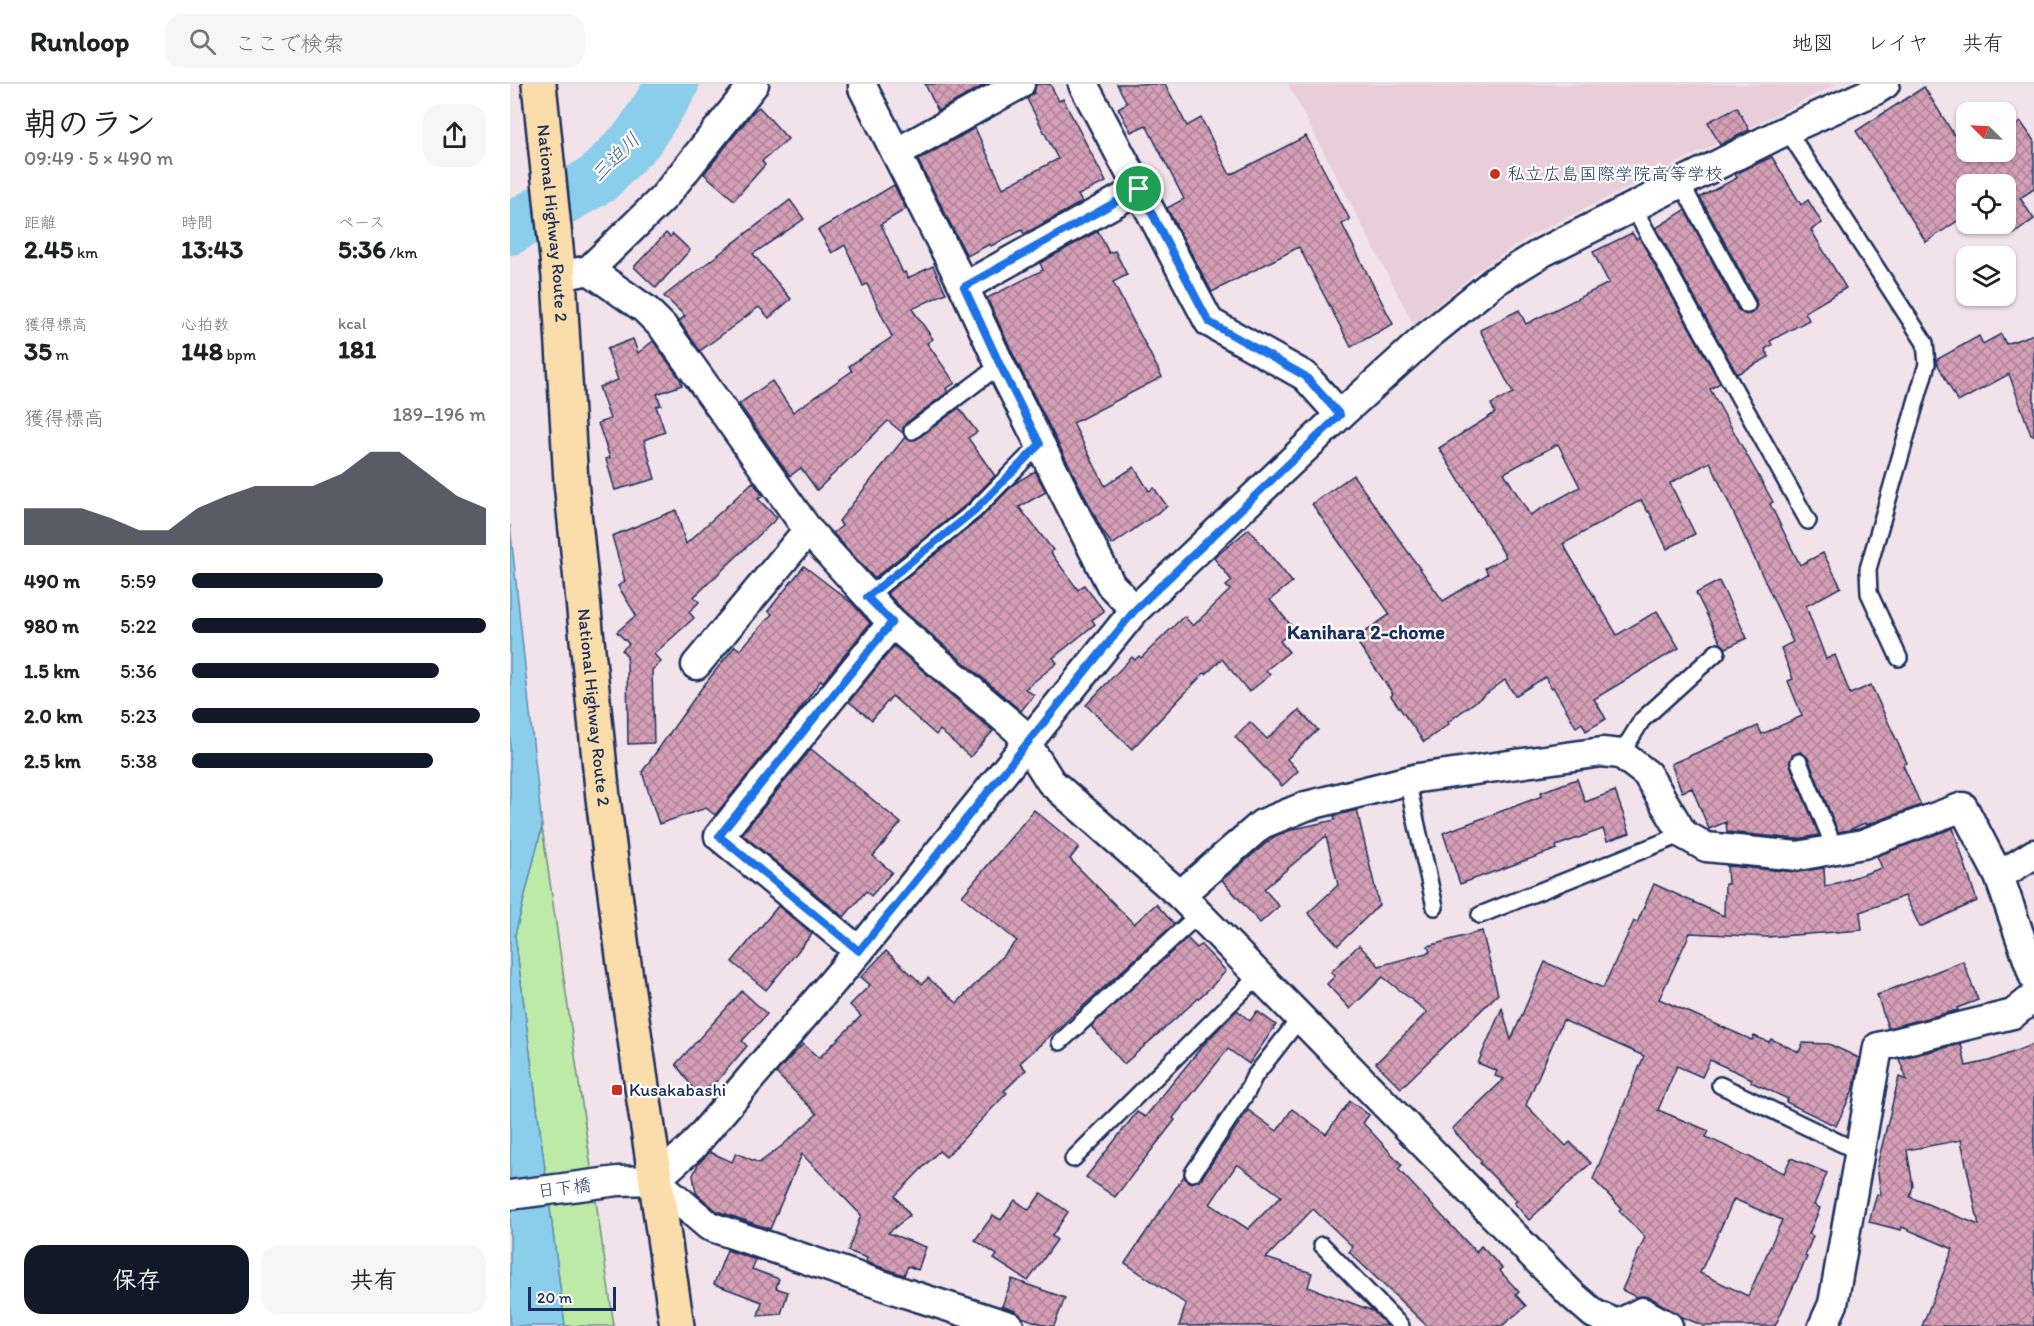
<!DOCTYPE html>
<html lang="ja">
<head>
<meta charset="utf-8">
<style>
  body { margin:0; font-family:Itim,"Klee One",sans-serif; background:#f6f6f6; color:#202124; height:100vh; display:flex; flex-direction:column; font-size:22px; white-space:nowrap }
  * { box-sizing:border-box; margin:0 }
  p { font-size:20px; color:#757577 }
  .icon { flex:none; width:33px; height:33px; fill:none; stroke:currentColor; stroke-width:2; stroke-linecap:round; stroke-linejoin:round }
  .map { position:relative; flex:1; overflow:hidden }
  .side { display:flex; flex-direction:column; background:#fff; width:510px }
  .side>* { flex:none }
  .needle { width:39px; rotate:294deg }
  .buttons { position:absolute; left:1446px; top:18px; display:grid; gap:12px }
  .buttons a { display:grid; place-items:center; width:60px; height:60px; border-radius:12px; background:#fff; box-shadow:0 2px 4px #0004; font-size:30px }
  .scale { position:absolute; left:18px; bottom:15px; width:88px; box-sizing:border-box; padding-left:6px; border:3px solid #1b2f5e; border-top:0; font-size:16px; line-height:21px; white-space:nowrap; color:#1b2f5e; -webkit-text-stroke:4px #fff; paint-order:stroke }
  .pin { position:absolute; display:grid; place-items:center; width:51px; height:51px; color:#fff; margin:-26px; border:3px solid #fff; border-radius:50%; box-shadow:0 2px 6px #0007 }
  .round { display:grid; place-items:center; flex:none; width:63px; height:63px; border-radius:18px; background:#f6f6f6 }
  .head { display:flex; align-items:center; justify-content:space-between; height:102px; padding:0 24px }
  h1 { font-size:33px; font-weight:700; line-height:45px }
  .figures { display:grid; grid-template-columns:repeat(3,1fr); gap:9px; height:102px; padding:6px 24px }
  .figures div { display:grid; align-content:center }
  .figures b { font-size:26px; font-weight:700 }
  .figures small { font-size:16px; font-weight:400 }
  .figures p { font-size:16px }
  .chart { height:168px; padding:12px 24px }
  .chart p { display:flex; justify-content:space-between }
  .chart svg { width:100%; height:108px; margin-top:6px; fill:#111827; opacity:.7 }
  .primary-button { display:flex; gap:12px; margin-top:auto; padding:12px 24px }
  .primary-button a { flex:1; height:69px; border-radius:18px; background:#111827; color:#fff; font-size:24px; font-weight:700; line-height:69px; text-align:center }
  .primary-button a+a { background:#f6f6f6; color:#202124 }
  ul { padding:0 24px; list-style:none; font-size:20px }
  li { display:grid; grid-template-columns:96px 72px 1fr; align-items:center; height:45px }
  li i { height:15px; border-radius:8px; background:#111827 }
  header { display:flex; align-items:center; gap:36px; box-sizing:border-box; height:84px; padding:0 30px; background:#fff; border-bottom:2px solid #e0e0e0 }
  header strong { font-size:28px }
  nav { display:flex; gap:33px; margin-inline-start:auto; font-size:21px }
  .search { width:420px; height:54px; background:#f6f6f6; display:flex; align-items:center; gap:15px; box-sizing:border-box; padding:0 21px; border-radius:18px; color:#757577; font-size:22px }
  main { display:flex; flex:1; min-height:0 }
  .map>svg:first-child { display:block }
</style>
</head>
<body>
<header>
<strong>Runloop</strong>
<div class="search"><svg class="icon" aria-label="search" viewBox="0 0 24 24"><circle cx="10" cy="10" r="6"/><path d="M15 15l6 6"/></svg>ここで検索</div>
<nav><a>地図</a><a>レイヤ</a><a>共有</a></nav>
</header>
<main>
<section class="side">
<div class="head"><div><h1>朝のラン</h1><p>09:49 · 5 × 490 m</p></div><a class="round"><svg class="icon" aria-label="share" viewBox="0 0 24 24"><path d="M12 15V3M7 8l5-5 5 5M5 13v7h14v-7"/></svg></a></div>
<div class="figures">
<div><p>距離</p><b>2.45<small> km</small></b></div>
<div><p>時間</p><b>13:43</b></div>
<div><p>ペース</p><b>5:36<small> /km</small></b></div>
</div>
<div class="figures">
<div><p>獲得標高</p><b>35<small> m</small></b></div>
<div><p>心拍数</p><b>148<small> bpm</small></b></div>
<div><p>kcal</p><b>181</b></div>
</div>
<div class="chart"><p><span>獲得標高</span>189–196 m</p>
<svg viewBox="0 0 160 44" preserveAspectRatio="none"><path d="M0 44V29L10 29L20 29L30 33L40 38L50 38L60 29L70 24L80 20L90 20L100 20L110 15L120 6L130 6L140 15L150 24L160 29V44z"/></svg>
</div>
<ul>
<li><b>490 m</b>5:59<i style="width:65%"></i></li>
<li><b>980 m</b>5:22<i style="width:100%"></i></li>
<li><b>1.5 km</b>5:36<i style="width:84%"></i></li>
<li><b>2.0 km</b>5:23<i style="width:98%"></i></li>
<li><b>2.5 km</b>5:38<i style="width:82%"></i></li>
</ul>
<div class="primary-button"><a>保存</a><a>共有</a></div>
</section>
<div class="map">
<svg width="1524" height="1242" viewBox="0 0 1524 1242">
  <defs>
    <pattern id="building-cross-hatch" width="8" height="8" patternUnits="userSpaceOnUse" patternTransform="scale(1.5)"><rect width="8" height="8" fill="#d59fb6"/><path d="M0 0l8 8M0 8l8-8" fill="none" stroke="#ac8297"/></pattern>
  </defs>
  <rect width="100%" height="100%" fill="#f2e2e9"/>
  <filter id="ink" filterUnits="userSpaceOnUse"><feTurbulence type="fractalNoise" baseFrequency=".0167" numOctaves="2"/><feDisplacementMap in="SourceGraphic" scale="12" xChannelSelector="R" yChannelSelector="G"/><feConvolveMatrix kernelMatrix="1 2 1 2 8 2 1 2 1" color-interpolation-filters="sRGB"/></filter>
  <g filter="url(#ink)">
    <path fill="#e9ceda" d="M 778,0 L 1327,0 L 1020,152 L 966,188 L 904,241 Z"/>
    <path fill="#beeaa7" stroke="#6c8c82" stroke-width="1.5" d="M 32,743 L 104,1242 L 55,1242 L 5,851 Z"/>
    <path fill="#8aceeb" stroke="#5e8eb3" stroke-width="1.5" d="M 0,441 L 32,743 L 5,851 L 55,1242 L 0,1242 Z"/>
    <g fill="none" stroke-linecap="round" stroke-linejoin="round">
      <path stroke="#8aceeb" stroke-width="52" d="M 0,145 L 88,95 L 128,54 L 163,0"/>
    </g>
    <g fill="url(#building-cross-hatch)" stroke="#1b2f5e" stroke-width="1.5" fill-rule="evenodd">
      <path d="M 415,0 L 476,0 L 428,27 Z"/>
      <path d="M 526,0 L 540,0 L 549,17 L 553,15 L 596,98 L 568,111 L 572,118 L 514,150 L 512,146 L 481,162 L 480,160 L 457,172 L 408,76 L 465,44 L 493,104 L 548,75 L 517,15 L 524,9 Z"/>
      <path d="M 607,0 L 655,0 L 677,42 L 691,34 L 720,91 L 796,52 L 840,136 L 832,140 L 883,240 L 841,263 L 789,163 L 702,208 L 657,124 L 674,115 L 636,41 L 621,48 L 608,24 L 617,19 Z"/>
      <path d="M 1414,3 L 1444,51 L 1456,43 L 1456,68 L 1496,68 L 1496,33 L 1498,31 L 1505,42 L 1511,38 L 1524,57 L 1524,105 L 1510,114 L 1524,135 L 1504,150 L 1496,137 L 1496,100 L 1456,100 L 1456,131 L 1416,158 L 1346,47 Z"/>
      <path d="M 249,23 L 278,55 L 252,77 L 255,81 L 224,116 L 194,90 L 243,28 Z"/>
      <path d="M 1227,23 L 1239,46 L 1210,61 L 1198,38 Z"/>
      <path d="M 1262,73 L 1291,121 L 1298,116 L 1312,139 L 1301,146 L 1336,204 L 1295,228 L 1299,236 L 1260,257 L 1262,261 L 1255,265 L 1259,273 L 1227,290 L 1146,144 L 1175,126 L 1228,226 L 1236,231 L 1242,229 L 1247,222 L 1246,216 L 1190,113 L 1227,94 L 1225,90 Z"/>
      <path d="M 384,101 L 396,125 L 371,140 L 393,189 L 395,188 L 398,194 L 423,182 L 436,209 L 402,225 L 423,255 L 417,259 L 445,299 L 436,305 L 438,308 L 396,339 L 393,344 L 393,349 L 378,337 L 307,406 L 291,384 L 280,392 L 229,320 L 262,297 L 283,328 L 342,287 L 339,282 L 382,253 L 357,200 L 353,202 L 335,161 L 322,169 L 308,146 Z"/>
      <path d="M 280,116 L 294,135 L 243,170 L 281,215 L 259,234 L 249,223 L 190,267 L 169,237 L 175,232 L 154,212 Z"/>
      <path d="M 588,147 L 599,169 L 605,167 L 617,191 L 603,198 L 652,293 L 563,339 L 595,402 L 624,383 L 639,407 L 644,404 L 657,422 L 602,461 L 592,446 L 505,274 L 477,214 L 533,186 L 530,179 Z"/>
      <path d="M 156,149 L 160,153 L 163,150 L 180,166 L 146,204 L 124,183 Z"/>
      <path d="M 1122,149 L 1126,155 L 1129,153 L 1210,299 L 1200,305 L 1263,418 L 1260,420 L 1290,481 L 1313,469 L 1331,503 L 1296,522 L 1316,575 L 1325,571 L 1340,610 L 1361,601 L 1397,679 L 1393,681 L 1411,721 L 1356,741 L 1355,739 L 1339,746 L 1328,748 L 1298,674 L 1290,668 L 1282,672 L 1280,681 L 1309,751 L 1287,755 L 1217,748 L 1216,738 L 1199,745 L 1182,704 L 1172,708 L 1161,680 L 1248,642 L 1252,650 L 1292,632 L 1278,597 L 1283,595 L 1271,564 L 1283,558 L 1200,378 L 1160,399 L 1185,450 L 1157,465 L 1139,427 L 1138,428 L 1131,416 L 1053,460 L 1107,551 L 1147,527 L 1169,564 L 1084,615 L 1096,635 L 1076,647 L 1072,639 L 1066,643 L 1043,603 L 1041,604 L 1035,593 L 1005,612 L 995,596 L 938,638 L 939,640 L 914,658 L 881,612 L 883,610 L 845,555 L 880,530 L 802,420 L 843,391 L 933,517 L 978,490 L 975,484 L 996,473 L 929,364 L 985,329 L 981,320 L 1003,309 L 970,246 L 1009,226 L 1016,240 L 1099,199 L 1083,168 ZM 1048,360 L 1070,403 L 1020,431 L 994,389 Z"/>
      <path d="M 1491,250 L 1496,260 L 1524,250 L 1524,351 L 1521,351 L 1499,290 L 1448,318 L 1427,279 L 1426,276 L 1469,252 L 1473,260 Z"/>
      <path d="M 123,255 L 128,269 L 143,257 L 170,295 L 172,301 L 147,310 L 151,321 L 146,322 L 155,348 L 134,356 L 145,395 L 105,406 L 96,375 L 100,374 L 88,339 L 100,335 L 89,303 L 108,296 L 97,265 Z"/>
      <path d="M 449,324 L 467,348 L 458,354 L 485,392 L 457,420 L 364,494 L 323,449 L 332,442 L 329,437 L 395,353 L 399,356 L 407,355 Z"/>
      <path d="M 525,387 L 536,408 L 509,423 L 543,466 L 541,469 L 568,506 L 574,501 L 594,527 L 582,536 L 585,540 L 543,574 L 547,579 L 515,605 L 524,611 L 511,627 L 394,527 L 377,509 L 470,435 L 504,400 Z"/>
      <path d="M 243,398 L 253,412 L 248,415 L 267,434 L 184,513 L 189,518 L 179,528 L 184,534 L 144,570 L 151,578 L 142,586 L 144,659 L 118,660 L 117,572 L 112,566 L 119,560 L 107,548 L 126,531 L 108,502 L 115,497 L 102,452 L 166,426 L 176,460 Z"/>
      <path d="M 739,445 L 782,498 L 760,516 L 784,545 L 770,557 L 779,568 L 756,586 L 760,591 L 739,608 L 712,575 L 696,590 L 694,589 L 622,665 L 576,621 L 622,573 L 625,576 L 629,572 L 631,574 L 674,532 L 683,542 L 720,506 L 716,502 L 722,497 L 704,474 Z"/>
      <path d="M 294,482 L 342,519 L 360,539 L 313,598 L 311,596 L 283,635 L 205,731 L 196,724 L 149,740 L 132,688 L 191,605 L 225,562 L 230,566 L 262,530 L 258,527 Z"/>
      <path d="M 1209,497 L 1237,554 L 1216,564 L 1211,559 L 1186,509 Z"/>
      <path d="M 384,562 L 483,647 L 460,673 L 430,646 L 426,651 L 382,612 L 362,636 L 339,618 Z"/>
      <path d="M 789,626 L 808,646 L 777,675 L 788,687 L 772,702 L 725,653 L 740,638 L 757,655 Z"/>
      <path d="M 301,665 L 391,739 L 363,772 L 382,788 L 361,812 L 356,807 L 334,833 L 232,750 Z"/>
      <path d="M 1067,695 L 1075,718 L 1105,707 L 1120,749 L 1097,757 L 1093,745 L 1046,762 L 1047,765 L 950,800 L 933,749 L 1032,712 L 1031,708 Z"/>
      <path d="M 524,726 L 569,763 L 560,775 L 624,840 L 646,820 L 664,840 L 510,979 L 516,986 L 494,1007 L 497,1009 L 436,1073 L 429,1067 L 385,1112 L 400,1131 L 378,1149 L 416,1163 L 408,1186 L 398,1182 L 394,1191 L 356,1178 L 357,1174 L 338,1167 L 351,1131 L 292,1070 L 260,1145 L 207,1127 L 186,1109 L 183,1091 L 188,1080 L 200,1068 L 222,1078 L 226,1069 L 249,1079 L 273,1061 L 307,1030 L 266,989 L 293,960 L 309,974 L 351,932 L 340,921 L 360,901 L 351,893 L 376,867 L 412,900 L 418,894 L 447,919 L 507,857 L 452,812 Z"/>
      <path d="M 847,726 L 869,821 L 828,861 L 798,829 L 828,801 L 816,752 L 754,805 L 769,822 L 750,839 L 712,796 L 765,752 L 784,745 L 825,736 L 824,732 Z"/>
      <path d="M 1443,744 L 1467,817 L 1410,843 L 1395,812 L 1350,828 L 1352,846 L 1257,853 L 1180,849 L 1149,915 L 1242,956 L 1244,952 L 1259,958 L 1261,955 L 1289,968 L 1293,959 L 1319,960 L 1349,974 L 1344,1004 L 1326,1042 L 1276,1018 L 1278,1015 L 1241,998 L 1242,995 L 1200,976 L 1192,993 L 1167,982 L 1148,1026 L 1199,1047 L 1196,1053 L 1274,1089 L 1281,1074 L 1317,1089 L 1304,1121 L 1310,1124 L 1299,1150 L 1303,1152 L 1295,1172 L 1297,1173 L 1265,1242 L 1194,1242 L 1170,1232 L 1140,1213 L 1133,1212 L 1126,1213 L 1112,1206 L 1135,1153 L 1109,1127 L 1111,1124 L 1083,1095 L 1134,972 L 1053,936 L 1016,1021 L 1056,1062 L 1060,1058 L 1081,1079 L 1019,1136 L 1004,1119 L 1007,1117 L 970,1079 L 972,1077 L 942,1045 L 994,995 L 985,992 L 987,987 L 968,979 L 992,924 L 1001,956 L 1035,878 L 1093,904 L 1124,837 L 1127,839 L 1144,800 L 1214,832 L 1215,800 L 1218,800 L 1217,782 L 1287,788 L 1314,784 L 1315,803 L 1372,784 L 1367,772 ZM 1224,1115 L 1272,1136 L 1238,1212 L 1190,1189 Z"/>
      <path d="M 268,822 L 302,850 L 256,906 L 222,878 Z"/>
      <path d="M 972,847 L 988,910 L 891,1004 L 866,979 L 917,928 L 873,893 L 840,925 L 817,900 L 825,892 L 821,888 L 849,861 L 869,882 L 920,868 L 918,862 Z"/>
      <path d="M 677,854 L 687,864 L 691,861 L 716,887 L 700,904 L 614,980 L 581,942 Z"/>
      <path d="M 1453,877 L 1468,916 L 1447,924 L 1448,926 L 1378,944 L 1367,911 Z"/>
      <path d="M 232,907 L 257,930 L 232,957 L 237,962 L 208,996 L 187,1010 L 166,980 Z"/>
      <path d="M 727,926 L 740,937 L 747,927 L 766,941 L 739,980 L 718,965 L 663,1034 L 665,1036 L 605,1113 L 576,1093 L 627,1028 L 635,1033 L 694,960 Z"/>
      <path d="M 1451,960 L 1456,982 L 1479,977 L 1524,960 L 1524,1242 L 1412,1242 L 1443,1165 L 1392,1143 L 1391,1146 L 1359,1138 L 1367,1110 L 1371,1112 L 1367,1082 L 1389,993 L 1397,996 L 1389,975 ZM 1451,1056 L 1469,1141 L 1400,1113 L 1403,1102 L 1397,1066 Z"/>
      <path d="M 840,1017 L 859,1031 L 853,1039 L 892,1081 L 888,1085 L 966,1168 L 971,1162 L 992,1184 L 989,1186 L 1009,1208 L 1006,1211 L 1016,1222 L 992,1242 L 917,1242 L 839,1168 L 843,1163 L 803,1125 L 756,1174 L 802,1189 L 798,1203 L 863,1227 L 877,1242 L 669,1242 L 676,1220 L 615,1179 L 674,1092 L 677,1097 L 682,1099 L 691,1095 L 738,1026 L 767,1047 L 782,1025 L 816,1050 ZM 727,1080 L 771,1112 L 738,1145 L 700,1120 Z"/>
      <path d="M 531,1109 L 558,1128 L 542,1152 L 547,1156 L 518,1197 L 484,1175 L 487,1171 L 465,1156 L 483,1131 L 491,1136 L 505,1116 L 519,1126 Z"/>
      <path d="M 217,1166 L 246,1176 L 242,1185 L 269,1195 L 266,1204 L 278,1208 L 271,1230 L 248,1232 L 252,1218 L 204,1200 Z"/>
      <path d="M 502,1195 L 555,1214 L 544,1242 L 537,1242 L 512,1233 L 505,1227 L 492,1222 Z"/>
    </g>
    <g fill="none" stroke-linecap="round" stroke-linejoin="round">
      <defs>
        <g id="lane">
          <path d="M 1277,46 L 1415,259 L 1417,280 L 1358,485 L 1359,509 L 1389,574"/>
          <path d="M 1171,99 L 1237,221"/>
          <path d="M 1123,123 L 1298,437"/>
          <path d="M 402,347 L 490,281"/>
          <path d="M 358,512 L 464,427 L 530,360"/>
          <path d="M 1111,670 L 1132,636 L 1207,568"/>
          <path d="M 1289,678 L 1325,765"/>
          <path d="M 897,696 L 925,823"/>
          <path d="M 970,831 L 1173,750"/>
          <path d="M 550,958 L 689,830"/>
          <path d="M 1210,1001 L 1349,1068"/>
          <path d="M 563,1075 L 749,891"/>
          <path d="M 683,1089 L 737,1008 L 744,993 L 790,934"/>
          <path d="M 812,1161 L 891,1242"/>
        </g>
        <g id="street">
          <path d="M 353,0 L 353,4 L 454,203 L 490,281 L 601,501 L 625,526"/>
          <path d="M 573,0 L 699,238 L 795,292 L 830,331"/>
          <path d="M 386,69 L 510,0"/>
          <path d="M 79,186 L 135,225 L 153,243 L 298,446 L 358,512 L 382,539 L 508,646 L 541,698 L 670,811 L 1062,1211 L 1084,1230 L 1112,1242"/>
          <path d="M 60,190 L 79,186 L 154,113 L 244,0"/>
          <path d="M 454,203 L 629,105"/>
          <path d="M 186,581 L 298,446"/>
          <path d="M 1489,792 L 1524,770"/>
          <path d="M 670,811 L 752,740 L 796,722 L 908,694 L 1092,668 L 1111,670 L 1137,690 L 1173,750 L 1196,763 L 1288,772 L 1353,760 L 1453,723 L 1489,792 L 1524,893"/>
          <path d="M 349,867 L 209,752 L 382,539"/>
          <path d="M 145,1096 L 182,1063 L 349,867 L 625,526 L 830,331 L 915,254 L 984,198 L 1033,168 L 1277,46 L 1364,7 L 1375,0"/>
          <path d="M 0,1111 L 108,1097 L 145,1096 L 199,1142 L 395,1209 L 499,1242"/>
          <path d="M 1108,1240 L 1132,1228 L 1158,1242"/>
          <path d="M 1313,1242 L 1323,1220 L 1368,963 L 1503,930 L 1524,913"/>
        </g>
        <g id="highway">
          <path id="s1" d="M 29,0 L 49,193 L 61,398 L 93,714 L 114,880 L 167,1242"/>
        </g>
      </defs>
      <use href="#lane" stroke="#1b2f5e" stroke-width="20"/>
      <use href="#street" stroke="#1b2f5e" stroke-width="33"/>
      <use href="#highway" stroke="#1b2f5e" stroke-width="38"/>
      <use href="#lane" stroke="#fff" stroke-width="15"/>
      <use href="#street" stroke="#fff" stroke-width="28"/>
      <use href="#highway" stroke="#fbddab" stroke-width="33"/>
    </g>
  </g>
  <g fill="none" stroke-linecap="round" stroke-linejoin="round" filter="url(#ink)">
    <defs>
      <path id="route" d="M 629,105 L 699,238 L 795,292 L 830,331 L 625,526 L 349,867 L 209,752 L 382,538 L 357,513 L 464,427 L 530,360 L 490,281 L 454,203 Z"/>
    </defs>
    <use href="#route" stroke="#fff" stroke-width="12"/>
    <use href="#route" stroke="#1a73e8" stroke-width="8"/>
  </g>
  <g fill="#c8321e" stroke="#fff" stroke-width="2">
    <circle cx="985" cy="90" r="6"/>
    <rect x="101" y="1000" width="12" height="12" rx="3"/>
  </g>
  <g text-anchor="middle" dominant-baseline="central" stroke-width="4.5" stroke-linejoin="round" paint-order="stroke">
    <g font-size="18" fill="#1b2f5e" stroke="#fff" text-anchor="start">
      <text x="997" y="90">私立広島国際学院高等学校</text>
      <text x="119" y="1006">Kusakabashi</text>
    </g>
    <g font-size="18" fill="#1b2f5e" stroke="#fff">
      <text stroke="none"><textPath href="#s1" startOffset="140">National Highway Route 2</textPath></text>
      <text stroke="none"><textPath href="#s1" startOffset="626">National Highway Route 2</textPath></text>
      <text transform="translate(54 1104) rotate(-7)">日下橋</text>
    </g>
    <g font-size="20" font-style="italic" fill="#3c5f88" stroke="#fff">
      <text transform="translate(105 73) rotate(-45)">三迫川</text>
    </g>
    <g font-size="20" font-weight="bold" fill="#1b2f5e" stroke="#fff">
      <text x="856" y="548">Kanihara 2-chome</text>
    </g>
  </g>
</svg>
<div class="buttons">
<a><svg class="needle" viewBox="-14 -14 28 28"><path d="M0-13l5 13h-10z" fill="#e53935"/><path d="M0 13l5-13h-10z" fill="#757577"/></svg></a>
<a><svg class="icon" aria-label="locate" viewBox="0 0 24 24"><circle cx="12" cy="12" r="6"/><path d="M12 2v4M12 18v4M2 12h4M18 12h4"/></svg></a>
<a><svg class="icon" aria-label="layers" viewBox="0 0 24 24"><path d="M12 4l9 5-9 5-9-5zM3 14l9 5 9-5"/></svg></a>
</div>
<div class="scale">20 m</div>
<div class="pin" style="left:629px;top:105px;background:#1e9e55"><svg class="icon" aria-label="arrive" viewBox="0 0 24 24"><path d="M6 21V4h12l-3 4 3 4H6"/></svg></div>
</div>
</main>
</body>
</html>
